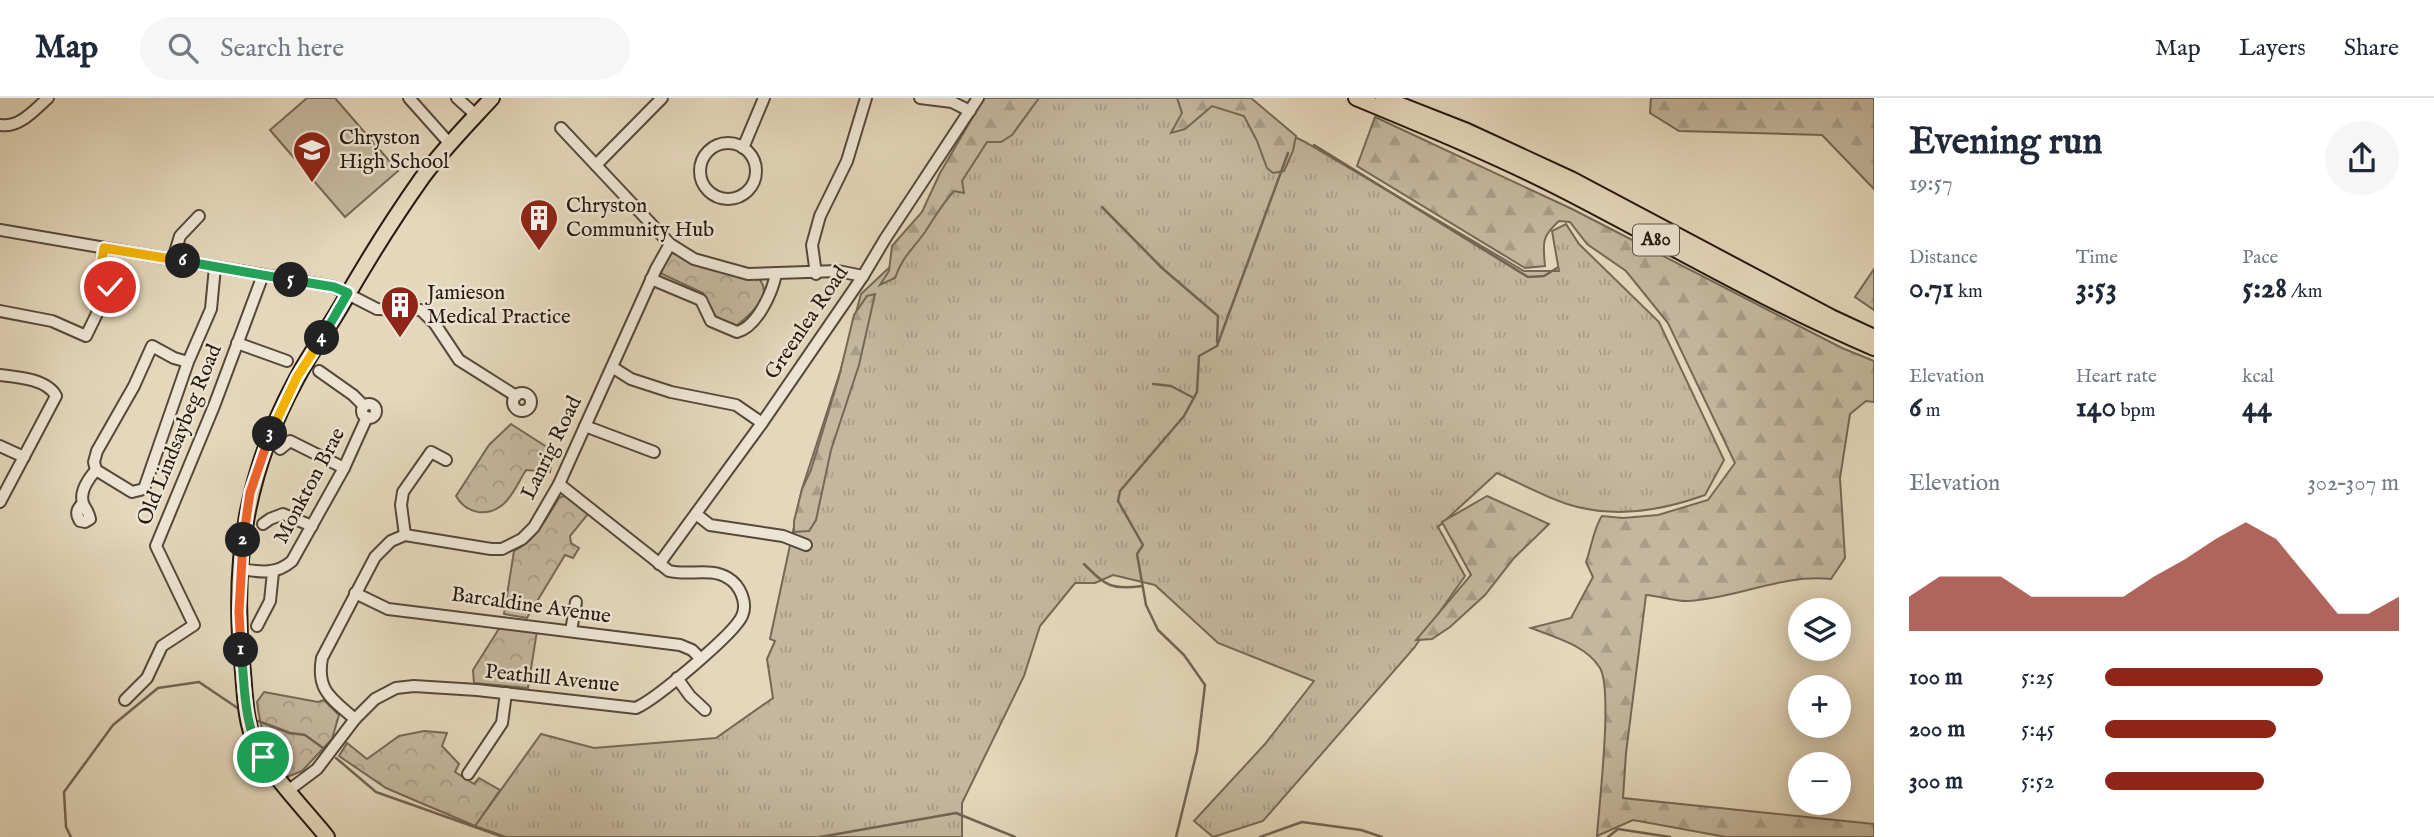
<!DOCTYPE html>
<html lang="en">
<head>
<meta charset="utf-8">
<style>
  body { margin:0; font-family:"IM FELL English",serif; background:#f6f6f7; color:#1f2937; height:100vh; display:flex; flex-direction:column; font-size:26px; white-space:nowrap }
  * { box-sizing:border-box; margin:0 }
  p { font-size:23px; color:#747a83 }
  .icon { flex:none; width:38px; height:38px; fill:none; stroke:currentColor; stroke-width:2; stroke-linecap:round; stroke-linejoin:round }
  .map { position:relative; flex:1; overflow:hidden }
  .sheet { display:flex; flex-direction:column; background:#fff; width:560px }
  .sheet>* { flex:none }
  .controls { position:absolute; left:1788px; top:500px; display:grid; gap:14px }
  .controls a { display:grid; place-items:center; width:63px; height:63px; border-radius:50%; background:#fff; box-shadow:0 4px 18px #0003; font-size:35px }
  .pin { position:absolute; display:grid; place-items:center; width:60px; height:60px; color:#fff; margin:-30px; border:4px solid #fff; border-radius:50%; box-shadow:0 2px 7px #0007 }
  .km { position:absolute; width:35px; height:35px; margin:-18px; border-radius:50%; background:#222; color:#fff; font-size:19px; line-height:35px; text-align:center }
  .round { display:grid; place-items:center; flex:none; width:74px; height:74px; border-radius:37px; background:#f6f6f7 }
  .summary { display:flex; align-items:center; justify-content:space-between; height:119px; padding:0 35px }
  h1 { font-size:38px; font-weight:700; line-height:52px }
  .figures { display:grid; grid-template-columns:repeat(3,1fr); gap:10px; height:119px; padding:7px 35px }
  .figures div { display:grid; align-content:center }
  .figures b { font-size:30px; font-weight:700 }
  .figures small { font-size:19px; font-weight:400 }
  .figures p { font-size:19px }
  .chart { height:196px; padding:14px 35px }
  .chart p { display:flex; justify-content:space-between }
  .chart svg { width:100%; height:126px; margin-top:7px; fill:#8f2418; opacity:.7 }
  ul { padding:0 35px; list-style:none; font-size:23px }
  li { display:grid; grid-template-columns:112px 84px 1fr; align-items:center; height:52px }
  li i { height:18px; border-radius:9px; background:#8f2418 }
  header { display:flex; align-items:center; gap:42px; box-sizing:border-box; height:98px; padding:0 35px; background:#fff; border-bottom:2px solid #e0e1e3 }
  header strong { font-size:33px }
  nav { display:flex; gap:38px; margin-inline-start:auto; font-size:24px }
  .search { width:490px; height:63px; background:#f6f6f7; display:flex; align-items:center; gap:18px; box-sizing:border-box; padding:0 24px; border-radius:38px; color:#747a83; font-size:26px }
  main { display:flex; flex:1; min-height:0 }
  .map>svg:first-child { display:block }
</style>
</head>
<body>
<header>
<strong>Map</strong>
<div class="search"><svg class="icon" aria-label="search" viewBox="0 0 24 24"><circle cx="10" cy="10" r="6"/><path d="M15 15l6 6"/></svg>Search here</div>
<nav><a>Map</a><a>Layers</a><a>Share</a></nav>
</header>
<main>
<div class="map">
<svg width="1874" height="739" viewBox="0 0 1874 739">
  <defs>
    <pattern id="grass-tufts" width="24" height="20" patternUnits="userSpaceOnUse" patternTransform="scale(1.75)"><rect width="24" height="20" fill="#c4b79e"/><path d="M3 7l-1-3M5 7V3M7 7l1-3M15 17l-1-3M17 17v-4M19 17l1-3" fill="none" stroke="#a89d87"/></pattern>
    <pattern id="forest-firs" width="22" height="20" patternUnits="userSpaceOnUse" patternTransform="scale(1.75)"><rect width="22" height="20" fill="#c4b79e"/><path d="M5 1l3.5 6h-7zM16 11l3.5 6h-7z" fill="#a89d87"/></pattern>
    <pattern id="park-crowns" width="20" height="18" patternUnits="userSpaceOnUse" patternTransform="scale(1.75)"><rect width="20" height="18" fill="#c4b79e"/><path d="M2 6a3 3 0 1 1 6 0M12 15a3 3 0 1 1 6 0" fill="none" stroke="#a89d87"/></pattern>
  </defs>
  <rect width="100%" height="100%" fill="#e4d7bb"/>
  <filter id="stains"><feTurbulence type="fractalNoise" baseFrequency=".00286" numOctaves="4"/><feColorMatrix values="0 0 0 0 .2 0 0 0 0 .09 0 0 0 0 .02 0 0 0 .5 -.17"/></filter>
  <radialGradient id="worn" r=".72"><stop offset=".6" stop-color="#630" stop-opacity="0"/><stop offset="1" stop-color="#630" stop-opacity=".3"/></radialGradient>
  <path fill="url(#grass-tufts)" stroke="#766856" stroke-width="2" d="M 1018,0 L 1217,0 L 1305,44 L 1524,173 L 1559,173 L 1552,133 L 1566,126 L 1579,146 L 1659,224 L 1724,362 L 1705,397 C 1661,413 1613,421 1567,406 C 1543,398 1520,385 1497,375 L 1438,429 L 1465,478 L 1414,550 L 1263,723 L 1213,739 L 1194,723 L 1265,646 L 1314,583 L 1218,545 L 1155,487 L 1113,477 L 1095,485 L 1075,485 L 1040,528 L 1024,578 L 962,705 L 962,739 L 506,739 L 475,728 L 541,636 L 594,650 L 716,640 L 773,600 L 767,561 L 775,543 L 770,541 L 802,391 L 841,271 L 861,196 L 894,165 Z"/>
  <g fill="url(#forest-firs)" stroke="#766856" stroke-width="2">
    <path d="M 984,0 L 1039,0 L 1012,37 L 1001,44 L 987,44 L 962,83 L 964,95 L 954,93 C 942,106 935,119 925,134 C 913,151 902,159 895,180 L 880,187 L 889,173 L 892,148 L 922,114 L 940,75 Z"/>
    <path d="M 1177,0 L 1251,0 L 1296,38 L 1293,53 L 1284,73 L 1273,75 L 1267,70 L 1257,43 L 1244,18 L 1212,8 L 1185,31 L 1171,35 L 1182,15 Z"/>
    <path d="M 1651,0 L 1874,0 L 1874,91 L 1822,37 L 1679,33 L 1650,15 Z"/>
    <path d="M 1375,19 L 1572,111 L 1842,250 L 1874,263 L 1874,304 L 1866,303 L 1850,316 L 1840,380 L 1845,460 L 1831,481 C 1781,476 1738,500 1689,503 C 1676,504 1660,498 1646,497 L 1626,655 L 1623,700 L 1874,726 L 1874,739 L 1726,739 L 1633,722 L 1597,738 C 1599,707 1613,592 1600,570 C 1586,547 1554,539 1531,530 L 1571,520 L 1593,479 L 1586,464 C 1591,451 1594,429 1602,418 L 1623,420 L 1658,417 L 1708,402 L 1735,365 L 1668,225 L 1626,173 L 1587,146 L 1570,124 L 1559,123 C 1541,139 1543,145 1545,168 L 1525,170 L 1357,68 Z"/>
    <path d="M 1874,171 L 1874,212 L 1855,199 Z"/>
    <path d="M 875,196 L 859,267 L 831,352 L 816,422 L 809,433 L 794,434 L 794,423 L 802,391 L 811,372 L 839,279 L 854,217 L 867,198 Z"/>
    <path d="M 1487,398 L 1549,426 L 1514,460 L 1485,497 L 1450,529 L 1432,541 L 1416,542 L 1471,477 L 1442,424 Z"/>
  </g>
  <g fill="url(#park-crowns)" stroke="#766856" stroke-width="2">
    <path d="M 672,155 L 696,164 L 758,180 C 776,197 748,218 735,229 L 717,221 L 703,195 L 662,176 C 660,167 667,160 672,155 Z"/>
    <path d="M 511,326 L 553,353 L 550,374 L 526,372 C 514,391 506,417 478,414 C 468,412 461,407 456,398 L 489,347 Z"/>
    <path d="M 563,398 L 569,400 L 588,416 L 570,438 L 571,445 L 579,450 L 573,460 L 565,457 L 527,520 L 504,516 L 514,453 C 537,441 546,421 559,400 Z"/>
    <path d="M 500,529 L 537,533 L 528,590 L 474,585 L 473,572 Z"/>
    <path d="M 264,594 L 318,604 L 324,602 L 339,617 L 332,641 L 302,673 L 287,679 C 268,653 261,636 257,604 Z"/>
    <path d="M 424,633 L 447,635 L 442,648 L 459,666 L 455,674 L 474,686 L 479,680 L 500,692 L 475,728 L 386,690 L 339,658 L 347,645 L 367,661 L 399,638 Z"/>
  </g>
  <path fill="#c4b79e" stroke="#766856" stroke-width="2" d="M 307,0 L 335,0 L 398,73 L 345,119 L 270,32 Z"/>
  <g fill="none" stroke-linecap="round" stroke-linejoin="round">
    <g stroke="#726453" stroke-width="2.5">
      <path d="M 1314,47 L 1528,179 L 1544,178 L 1557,170"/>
      <path d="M 1102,109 L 1162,170 L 1218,218 L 1217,244"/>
      <path d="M 1153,286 L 1171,288 L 1194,300"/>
      <path d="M 1084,466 C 1106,488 1111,492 1142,488"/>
      <path d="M 258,623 L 290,635 L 305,637 L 323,650"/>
      <path d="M 336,660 L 376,694 L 503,739"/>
      <path d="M 71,739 L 66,729 L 64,694 L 113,627 L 158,590 L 199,584 L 239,611"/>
      <path d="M 820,739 L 956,715 L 1015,739"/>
      <path d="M 1176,739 L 1197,653 L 1205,587 L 1184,557 L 1158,532 L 1146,507 L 1137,456 L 1143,447 L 1118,403 L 1120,393 L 1184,318 L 1197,294 L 1199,258 L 1217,248 L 1288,55"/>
      <path d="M 1260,739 L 1302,724 L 1361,732 L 1382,739"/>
      <path d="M 1608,739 L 1618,731 L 1670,739"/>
    </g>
    <defs>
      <g id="minor">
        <path d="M 409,0 L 450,46"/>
        <path d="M 457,0 L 476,17"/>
        <path d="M 920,0 L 952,4 L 970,13"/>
        <path d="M 0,27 C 20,30 34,12 48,0"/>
        <path d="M 561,30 L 670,146 L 694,161 L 748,176 L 838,173 L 863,178"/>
        <circle cx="728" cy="73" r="28"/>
        <path d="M 743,50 L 764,0"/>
        <path d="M 596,67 L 662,0"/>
        <path d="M 0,132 L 334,189 L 377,211 L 421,212 L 435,226 L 459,262 L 516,298"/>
        <path d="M 173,161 L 180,138 L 199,118"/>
        <path d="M 816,176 L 812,147 L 820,118 L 847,63 L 866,0"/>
        <path d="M 651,181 L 701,202 L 711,223 L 737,234 C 757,229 772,195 776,176"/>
        <path d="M 0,213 L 52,223 L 86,238 L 110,189 L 99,181 L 104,150"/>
        <path d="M 237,245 L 287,263"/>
        <path d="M 188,264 L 144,391 L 132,394 L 96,372 L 94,364 L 97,353 L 134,288 L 152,248 L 174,260 L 188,264 L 211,211 L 215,169"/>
        <path d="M 612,269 L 631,281 L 671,294 L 736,307 L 762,325"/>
        <path d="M 319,273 L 353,297 L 364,308"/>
        <path d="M 0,277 C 17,279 47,281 56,298 L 0,404"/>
        <circle cx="522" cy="304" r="9"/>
        <circle cx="369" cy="313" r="7"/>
        <path d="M 585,328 L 654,354"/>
        <path d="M 0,348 L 24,359"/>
        <path d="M 280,351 L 290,343 L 344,370"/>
        <path d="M 83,405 C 77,411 75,415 80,423 L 85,424 L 90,421 C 89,414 85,411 83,405 C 79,393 89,380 96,372"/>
        <path d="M 696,416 L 710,427 L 783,438 L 806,447"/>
        <path d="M 263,426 L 270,421 L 283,416 L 312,428"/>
        <path d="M 405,437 L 401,407 L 403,394 L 431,354 L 446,362"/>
        <path d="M 659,466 L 762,325 L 863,178 L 885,141 L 978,0"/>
        <path d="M 240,471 C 260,474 276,477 292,463 L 344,370 L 367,319"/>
        <path d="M 355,495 L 388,511 L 680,547 L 692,552 L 700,560"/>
        <path d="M 257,528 L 270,503 L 273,474"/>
        <path d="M 571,533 L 576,504"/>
        <path d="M 677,580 L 690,598 L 705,612"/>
        <path d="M 125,602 L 147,580 L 162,548 L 194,527 L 156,448 L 214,308 L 263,177"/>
        <path d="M 355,621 C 332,601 316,593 322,560 L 375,459 L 391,443 L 405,437 L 491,451 L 502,451 L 522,441 L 534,429 L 559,386 L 656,171 L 670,146"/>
        <path d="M 468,676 L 502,625 L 506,595"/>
        <path d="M 289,692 L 317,671 L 355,621 L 375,601 L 396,590 L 414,588 L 477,592 L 636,610 C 656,601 734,536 742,518 C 748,505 740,487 728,480 C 711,469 688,478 669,473 L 559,386"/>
      </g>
      <g id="major">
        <path d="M 1356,0 C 1426,29 1497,58 1565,93 C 1668,146 1768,205 1874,250"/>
        <path d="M 1383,0 L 1467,33 L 1571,81 L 1831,219 L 1874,239"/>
        <path d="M 327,739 C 307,714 269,675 256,647 C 244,622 245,590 242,564 C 232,461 247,373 296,282 C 309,257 326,234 340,210 C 365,166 393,121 422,80 C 443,51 468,26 492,0"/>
      </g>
    </defs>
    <use href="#minor" stroke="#56483a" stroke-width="14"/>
    <use href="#major" stroke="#27190f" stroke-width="18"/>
    <use href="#minor" stroke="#ede5d3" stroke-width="10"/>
    <use href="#major" stroke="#e4d7bb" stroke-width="14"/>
  </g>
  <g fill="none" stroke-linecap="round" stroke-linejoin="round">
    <defs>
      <path id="split-1" d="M 241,552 C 245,587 243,628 263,659"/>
      <path id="split-2" d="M 241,552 L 239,514 L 243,442"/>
      <path id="split-3" d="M 243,442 L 250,395 L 270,336"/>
      <path id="split-4" d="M 270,336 L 297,279 L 322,240"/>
      <path id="split-5" d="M 291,182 L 334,189 L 348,195 L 322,240"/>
      <path id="split-6" d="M 183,163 L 291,182"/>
      <path id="split-7" d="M 110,189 L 99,181 L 104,150 L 183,163"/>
    </defs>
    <use href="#split-1" stroke="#fff" stroke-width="14"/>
    <use href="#split-2" stroke="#fff" stroke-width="14"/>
    <use href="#split-3" stroke="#fff" stroke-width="14"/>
    <use href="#split-4" stroke="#fff" stroke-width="14"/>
    <use href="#split-5" stroke="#fff" stroke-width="14"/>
    <use href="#split-6" stroke="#fff" stroke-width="14"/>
    <use href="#split-7" stroke="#fff" stroke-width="14"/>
    <use href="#split-1" stroke="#22a559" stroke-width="9"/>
    <use href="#split-2" stroke="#f0652b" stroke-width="9"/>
    <use href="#split-3" stroke="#f0652b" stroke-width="9"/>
    <use href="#split-4" stroke="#f5b400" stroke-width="9"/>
    <use href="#split-5" stroke="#22a559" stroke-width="9"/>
    <use href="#split-6" stroke="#22a559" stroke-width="9"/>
    <use href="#split-7" stroke="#f5b400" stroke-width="9"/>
  </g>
  <defs>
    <symbol id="school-pin" viewBox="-11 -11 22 30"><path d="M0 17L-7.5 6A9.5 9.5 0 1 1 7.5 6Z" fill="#8f2418" stroke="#ede5d3"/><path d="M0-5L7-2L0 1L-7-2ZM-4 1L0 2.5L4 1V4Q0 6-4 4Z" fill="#fff"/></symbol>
    <symbol id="building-pin" viewBox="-11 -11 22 30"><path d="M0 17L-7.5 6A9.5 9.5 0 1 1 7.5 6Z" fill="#8f2418" stroke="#ede5d3"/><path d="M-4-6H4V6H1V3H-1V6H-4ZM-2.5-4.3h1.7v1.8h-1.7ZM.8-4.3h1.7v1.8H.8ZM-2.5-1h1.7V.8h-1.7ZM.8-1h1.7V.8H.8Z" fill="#fff"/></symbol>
  </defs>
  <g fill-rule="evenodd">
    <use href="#school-pin" x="290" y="30" width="44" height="60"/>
    <use href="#building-pin" x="517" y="98" width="44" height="60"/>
    <use href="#building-pin" x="378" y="185" width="44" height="60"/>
  </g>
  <g text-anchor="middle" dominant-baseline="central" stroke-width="5" stroke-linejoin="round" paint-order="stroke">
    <rect fill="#ede5d3" stroke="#62564a" stroke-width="2" x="1633" y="126.5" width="46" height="31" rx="5"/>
    <g font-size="19" font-weight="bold" fill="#27190f">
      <text x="1656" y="142">A80</text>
    </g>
    <g font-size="21" fill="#27190f" stroke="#ede5d3" text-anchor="start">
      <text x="339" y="40">Chryston<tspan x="339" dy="24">High School</tspan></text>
      <text x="566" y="108">Chryston<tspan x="566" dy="24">Community Hub</tspan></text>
      <text x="427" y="195">Jamieson<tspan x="427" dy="24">Medical Practice</tspan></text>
    </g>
    <g font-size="21" fill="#27190f" stroke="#ede5d3">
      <text transform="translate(807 225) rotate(-56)">Greenlea Road</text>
      <text transform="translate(180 337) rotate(-68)">Old Lindsaybeg Road</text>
      <text transform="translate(552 350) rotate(-64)">Lanrig Road</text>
      <text transform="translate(310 388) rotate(-62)">Monkton Brae</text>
      <text transform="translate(531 508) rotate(8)">Barcaldine Avenue</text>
      <text transform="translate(552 581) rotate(6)">Peathill Avenue</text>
    </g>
  </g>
  <rect width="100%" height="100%" filter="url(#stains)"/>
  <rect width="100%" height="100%" fill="url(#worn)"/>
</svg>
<div class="controls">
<a><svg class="icon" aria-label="layers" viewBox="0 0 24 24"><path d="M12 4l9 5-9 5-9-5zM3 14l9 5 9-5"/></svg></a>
<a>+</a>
<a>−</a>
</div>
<div class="pin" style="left:263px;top:659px;background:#1e9e55"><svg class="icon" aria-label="arrive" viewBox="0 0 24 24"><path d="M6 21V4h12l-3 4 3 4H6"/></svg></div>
<div class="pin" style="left:110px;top:189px;background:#d93025"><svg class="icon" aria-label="check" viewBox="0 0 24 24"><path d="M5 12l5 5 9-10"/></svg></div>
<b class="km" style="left:241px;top:552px">1</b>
<b class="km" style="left:243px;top:442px">2</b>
<b class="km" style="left:270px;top:336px">3</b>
<b class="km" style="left:322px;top:240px">4</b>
<b class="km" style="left:291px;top:182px">5</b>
<b class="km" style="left:183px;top:163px">6</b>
</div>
<section class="sheet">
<div class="summary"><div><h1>Evening run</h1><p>19:57</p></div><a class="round"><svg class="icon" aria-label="share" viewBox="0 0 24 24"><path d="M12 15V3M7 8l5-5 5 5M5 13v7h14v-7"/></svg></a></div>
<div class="figures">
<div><p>Distance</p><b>0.71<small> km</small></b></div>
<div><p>Time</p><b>3:53</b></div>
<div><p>Pace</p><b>5:28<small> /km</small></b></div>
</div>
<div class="figures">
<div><p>Elevation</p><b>6<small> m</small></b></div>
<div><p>Heart rate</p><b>140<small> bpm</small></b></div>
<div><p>kcal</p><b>44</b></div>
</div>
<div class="chart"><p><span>Elevation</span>302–307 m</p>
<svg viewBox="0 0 160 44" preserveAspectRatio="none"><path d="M0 44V32L10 25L20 25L30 25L40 32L50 32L60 32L70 32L80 25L90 19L100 12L110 6L120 12L130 25L140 38L150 38L160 32V44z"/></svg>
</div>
<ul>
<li><b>100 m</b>5:25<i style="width:74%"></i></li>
<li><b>200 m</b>5:45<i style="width:58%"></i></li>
<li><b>300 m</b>5:52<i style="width:54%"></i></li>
</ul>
</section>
</main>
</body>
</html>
